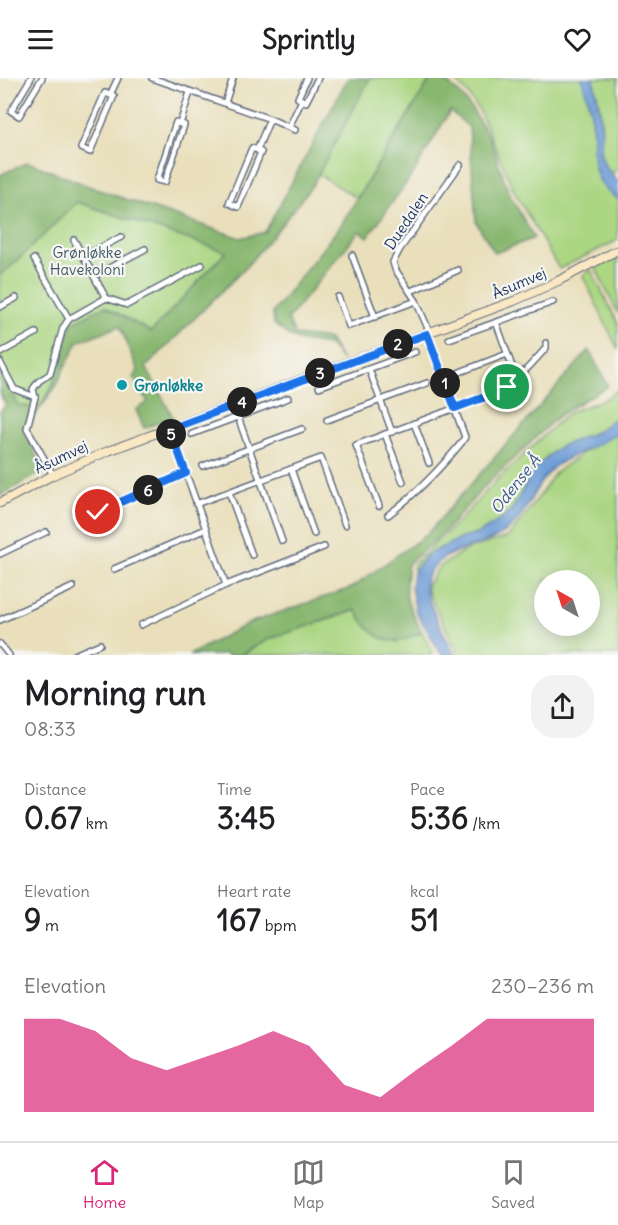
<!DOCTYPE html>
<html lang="en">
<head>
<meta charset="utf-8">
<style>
  body { margin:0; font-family:Delius,sans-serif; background:#f2f2f2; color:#202124; height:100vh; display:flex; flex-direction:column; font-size:22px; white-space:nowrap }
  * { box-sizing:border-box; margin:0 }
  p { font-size:20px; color:#757577 }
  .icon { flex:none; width:33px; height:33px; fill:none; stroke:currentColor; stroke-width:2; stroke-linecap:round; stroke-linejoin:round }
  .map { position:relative; height:577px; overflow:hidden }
  .drawer { display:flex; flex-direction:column; background:#fff; flex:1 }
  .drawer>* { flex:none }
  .needle { width:39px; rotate:321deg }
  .controls { position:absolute; left:534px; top:492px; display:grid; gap:12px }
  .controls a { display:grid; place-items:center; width:66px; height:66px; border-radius:50%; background:#fff; box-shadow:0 3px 15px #0003; font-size:30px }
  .pin { position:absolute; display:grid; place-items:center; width:51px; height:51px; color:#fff; margin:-26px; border:3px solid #fff; border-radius:50%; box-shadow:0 2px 6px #0007 }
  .km { position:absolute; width:30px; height:30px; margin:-15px; border-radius:50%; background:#222; color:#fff; font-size:16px; line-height:30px; text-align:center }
  .round { display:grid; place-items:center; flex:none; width:63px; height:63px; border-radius:24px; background:#f2f2f2 }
  .head { display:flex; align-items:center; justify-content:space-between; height:102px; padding:0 24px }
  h1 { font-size:33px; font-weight:800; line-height:45px }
  .figures { display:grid; grid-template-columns:repeat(3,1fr); gap:9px; height:102px; padding:6px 24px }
  .figures div { display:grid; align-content:center }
  .figures b { font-size:30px; font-weight:800 }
  .figures small { font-size:16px; font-weight:400 }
  .figures p { font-size:16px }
  .chart { height:168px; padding:12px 24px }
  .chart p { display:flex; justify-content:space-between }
  .chart svg { width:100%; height:108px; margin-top:6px; fill:#db2777; opacity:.7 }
  header { display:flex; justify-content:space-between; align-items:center; height:78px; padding:0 24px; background:#fff; font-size:27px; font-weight:800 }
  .tab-bar { display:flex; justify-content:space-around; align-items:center; height:84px; border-top:2px solid #e0e0e0; background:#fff; font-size:16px; color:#757577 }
  .tab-bar a { display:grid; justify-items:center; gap:3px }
  .tab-bar .selected { color:#db2777 }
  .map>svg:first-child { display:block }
</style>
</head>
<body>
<header><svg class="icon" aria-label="menu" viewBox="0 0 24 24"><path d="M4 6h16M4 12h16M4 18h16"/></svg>Sprintly<svg class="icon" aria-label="heart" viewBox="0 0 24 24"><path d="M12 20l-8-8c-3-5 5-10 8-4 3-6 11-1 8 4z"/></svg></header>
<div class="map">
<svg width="618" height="577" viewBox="0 0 618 577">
  <rect width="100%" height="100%" fill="#f6f6f2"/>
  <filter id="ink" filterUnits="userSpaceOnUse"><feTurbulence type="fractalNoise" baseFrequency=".0167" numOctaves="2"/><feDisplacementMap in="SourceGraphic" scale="12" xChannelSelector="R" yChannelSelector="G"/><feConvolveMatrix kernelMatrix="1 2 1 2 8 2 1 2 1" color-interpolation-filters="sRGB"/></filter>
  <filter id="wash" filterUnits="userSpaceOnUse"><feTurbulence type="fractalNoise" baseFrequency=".008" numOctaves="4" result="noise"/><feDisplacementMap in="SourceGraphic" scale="24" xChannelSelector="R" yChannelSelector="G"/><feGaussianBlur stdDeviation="1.35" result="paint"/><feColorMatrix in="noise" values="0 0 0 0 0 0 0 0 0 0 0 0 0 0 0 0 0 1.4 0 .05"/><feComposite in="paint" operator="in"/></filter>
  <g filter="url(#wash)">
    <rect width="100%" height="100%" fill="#e9dfbb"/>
    <g fill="#abd682" stroke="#638270" stroke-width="1.5" fill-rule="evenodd">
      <path d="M 370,0 L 431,0 L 357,120 L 318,96 Z"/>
      <path d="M 453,0 L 582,0 L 592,40 L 593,59 L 592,75 L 615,119 L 618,121 L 618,162 L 559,191 L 515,115 L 479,32 L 468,16 Z"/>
      <path d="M 593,0 L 618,0 L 618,90 L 611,97 C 608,92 603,86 601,80 C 599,73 602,65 602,57 C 602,38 598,18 593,0 Z"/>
      <path d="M 77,124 L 226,174 L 151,254 L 105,228 L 72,245 L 52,309 L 40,330 L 19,328 L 0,291 L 0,197 L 15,185 Z"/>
      <path d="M 618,178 L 618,236 L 595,189 Z"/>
      <path d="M 591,192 L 618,245 L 618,272 L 583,198 L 585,195 Z"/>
      <path d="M 618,312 L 618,338 L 596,354 L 559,369 L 547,379 L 533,393 L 513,430 L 503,440 L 479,455 L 462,460 L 434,473 L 425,479 L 415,492 L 413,490 L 415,485 L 459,443 L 496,403 L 557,345 L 570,334 L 605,321 Z"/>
      <path d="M 618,354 L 618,577 L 459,577 L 426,510 L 438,490 L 465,472 L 508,459 L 536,423 L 555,395 L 587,372 ZM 544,502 L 590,502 L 590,548 L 544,548 Z"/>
      <path d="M 357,532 L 397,564 L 422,554 L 433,577 L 241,577 L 269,561 Z"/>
    </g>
    <g fill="#88b770" stroke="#527367" stroke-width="1.5">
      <path d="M 348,0 L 370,0 L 313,106 L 283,145 L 246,189 L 146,289 L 173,339 L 144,350 L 136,332 L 148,324 L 133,299 L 138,293 L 120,248 L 79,263 L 64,290 L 57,307 L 24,353 L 44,393 L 0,418 L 0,334 L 6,327 L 0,316 L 0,291 L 19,328 L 40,329 L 52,309 L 72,245 L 105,228 L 151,254 L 226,174 L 77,124 L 15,185 L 0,197 L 0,97 L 28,84 L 96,111 L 240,160 L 265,154 Z"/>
      <path d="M 431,0 L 442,0 L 462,18 L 474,34 L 490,61 L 509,115 L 534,160 L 495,175 L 476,144 L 469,49 L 450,33 L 414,94 L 368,159 L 359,153 L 288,241 L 295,257 L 329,261 L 342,282 L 329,267 L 301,263 L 289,258 L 274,246 L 273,234 L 341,147 Z"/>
      <path d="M 589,272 L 608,308 L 572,329 L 557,339 L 483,410 L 445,453 L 408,486 C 403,520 406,524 422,554 C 414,557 404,563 395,563 C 378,564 363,546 356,532 L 269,561 L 241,577 L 228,577 L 224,575 L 220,577 L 189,577 L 249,545 L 351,510 L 427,456 Z"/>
    </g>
    <g fill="#6d9bd5" stroke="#44659a" stroke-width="1.5">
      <path d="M 582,0 L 593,0 L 596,13 L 600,38 L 602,56 L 600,75 L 605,88 L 618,104 L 618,121 C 585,101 595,72 592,41 C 590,27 585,13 582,0 Z"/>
      <path d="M 618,338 L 618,354 C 608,361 597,367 586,372 C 575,377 564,381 554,389 C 531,409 528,443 497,459 C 474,471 435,472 426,502 C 421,516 447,562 455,577 L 442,577 L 416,534 L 411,509 L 413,495 L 425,479 L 434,473 L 462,460 L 478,456 L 503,440 L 513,430 L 533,393 L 547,379 L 559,369 L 596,354 Z"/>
    </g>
  </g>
  <g filter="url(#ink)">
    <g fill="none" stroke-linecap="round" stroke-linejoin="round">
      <defs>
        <g id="street">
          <path d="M 31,0 L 11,33 L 19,38 L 42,0"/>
          <path d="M 152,0 L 270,41 L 295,52"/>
          <path d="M 110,17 L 105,15 L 81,70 L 90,74 L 114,18 L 110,17 L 118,0"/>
          <path d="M 302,22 L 306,24 L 318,0"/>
          <path d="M 225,25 L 233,0"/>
          <path d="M 180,46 L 184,47 L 165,104 L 157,102 L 176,44 L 180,46 L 190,14"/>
          <path d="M 289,49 L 302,22 L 298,20 L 307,0"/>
          <path d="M 257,72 L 261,74 L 238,129 L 229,125 L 252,70 L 257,72 L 270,41"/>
          <path d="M 352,177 L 375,239"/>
          <path d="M 83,179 L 121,159"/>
          <path d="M 34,181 L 69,241"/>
          <path d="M 94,198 L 145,171"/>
          <path d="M 411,213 L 458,192"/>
          <path d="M 338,219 L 349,248 L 416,223"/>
          <path d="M 106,220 L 127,227 L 202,187"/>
          <path d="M 0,229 L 16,220"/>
          <path d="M 496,244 L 517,302"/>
          <path d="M 430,255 L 416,223 L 395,191 L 393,184 L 400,171 L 460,87"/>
          <path d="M 449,261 L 553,224"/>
          <path d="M 0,275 L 36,255"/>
          <path d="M 0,284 L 14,311 L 35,319"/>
          <path d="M 369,291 L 392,354"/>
          <path d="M 460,294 L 507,276"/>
          <path d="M 319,309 L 415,274"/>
          <path d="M 238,339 L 282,463"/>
          <path d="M 327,342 L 427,305"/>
          <path d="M 414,345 L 429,385"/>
          <path d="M 170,351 L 226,507"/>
          <path d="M 192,356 L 288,320"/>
          <path d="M 385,356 L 403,404"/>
          <path d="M 203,388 L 302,351"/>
          <path d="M 291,391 L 314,456"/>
          <path d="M 53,397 L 27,350 L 35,319 L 33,311 L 39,303 L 50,296 L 63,250 L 69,241 L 106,220 L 74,162"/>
          <path d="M 229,414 L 252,477"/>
          <path d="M 196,426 L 321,380 L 345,447"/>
          <path d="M 379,428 L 356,367 L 493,316 C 517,304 528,290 546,270 L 546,265"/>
          <path d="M 93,435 L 98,434 L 186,395"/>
          <path d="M 388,437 C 416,416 440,391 462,364 L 465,359 L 427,256"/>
          <path d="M 0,476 L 46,454"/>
          <path d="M 114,491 L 206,451"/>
          <path d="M 0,542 L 73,509"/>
          <path d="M 141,547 L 226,507 L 324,469"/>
          <path d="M 0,566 L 9,577"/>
          <path d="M 74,577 L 100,566"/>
        </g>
        <path id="secondary" d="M 0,425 L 53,397 L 108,373 L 514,223 L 558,203 L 618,172"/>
      </defs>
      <use href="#street" stroke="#636d7f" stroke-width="8"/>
      <use href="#secondary" stroke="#636d7f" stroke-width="10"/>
      <use href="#street" stroke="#fff" stroke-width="5"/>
      <use href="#secondary" stroke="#fae7c3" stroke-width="8"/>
    </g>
  </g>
  <g fill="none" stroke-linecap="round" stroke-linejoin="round" filter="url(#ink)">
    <defs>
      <path id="route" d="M 98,434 L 186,395 L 170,351 L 427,256 L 455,330 L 493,316 L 507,309"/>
    </defs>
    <use href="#route" stroke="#fff" stroke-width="12"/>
    <use href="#route" stroke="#1a73e8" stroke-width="8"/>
  </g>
  <circle fill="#0f9aa8" stroke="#f6f6f2" stroke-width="2" cx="122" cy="307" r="6"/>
  <g text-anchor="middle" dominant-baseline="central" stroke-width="4.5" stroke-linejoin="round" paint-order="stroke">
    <g font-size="15" fill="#1b2f5e" stroke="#f6f6f2">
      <text transform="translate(406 143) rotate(-56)">Duedalen</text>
      <text transform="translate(519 205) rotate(-23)">Åsumvej</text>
      <text transform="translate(61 379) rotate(-25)">Åsumvej</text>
    </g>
    <g font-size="15" fill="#3f5967" stroke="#f6f6f2">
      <text x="87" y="174">Grønløkke<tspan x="87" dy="17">Havekoloni</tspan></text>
    </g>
    <g font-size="15" font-weight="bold" fill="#0d838f" stroke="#f6f6f2" text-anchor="start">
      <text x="134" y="307">Grønløkke</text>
    </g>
    <g font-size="16" font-style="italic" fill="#385588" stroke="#f6f6f2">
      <text transform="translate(515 406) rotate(-52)">Odense Å</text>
    </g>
  </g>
</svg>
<div class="controls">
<a><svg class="needle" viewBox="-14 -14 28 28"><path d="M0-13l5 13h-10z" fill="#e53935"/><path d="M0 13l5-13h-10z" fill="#757577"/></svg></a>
</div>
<div class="pin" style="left:507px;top:309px;background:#1e9e55"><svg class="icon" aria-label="arrive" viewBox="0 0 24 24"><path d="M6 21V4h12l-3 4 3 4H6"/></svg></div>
<div class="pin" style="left:98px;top:434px;background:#d93025"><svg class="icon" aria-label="check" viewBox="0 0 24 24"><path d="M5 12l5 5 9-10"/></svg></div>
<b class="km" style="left:445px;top:305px">1</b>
<b class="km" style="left:398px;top:266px">2</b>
<b class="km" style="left:320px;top:295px">3</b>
<b class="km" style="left:242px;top:324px">4</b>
<b class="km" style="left:171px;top:356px">5</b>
<b class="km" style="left:148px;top:412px">6</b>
</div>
<section class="drawer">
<div class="head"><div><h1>Morning run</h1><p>08:33</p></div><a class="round"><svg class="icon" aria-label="share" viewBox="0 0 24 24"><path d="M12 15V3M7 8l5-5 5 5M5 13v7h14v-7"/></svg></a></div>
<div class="figures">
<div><p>Distance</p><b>0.67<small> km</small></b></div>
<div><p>Time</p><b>3:45</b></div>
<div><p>Pace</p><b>5:36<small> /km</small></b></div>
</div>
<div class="figures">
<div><p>Elevation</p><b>9<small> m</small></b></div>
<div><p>Heart rate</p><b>167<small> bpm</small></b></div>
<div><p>kcal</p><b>51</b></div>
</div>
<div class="chart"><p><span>Elevation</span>230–236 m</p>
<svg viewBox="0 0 160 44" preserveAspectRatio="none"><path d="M0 44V6L10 6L20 11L30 22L40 27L50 22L60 17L70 11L80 17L90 33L100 38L110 27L120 17L130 6L140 6L150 6L160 6V44z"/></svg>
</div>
</section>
<nav class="tab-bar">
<a class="selected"><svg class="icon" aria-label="home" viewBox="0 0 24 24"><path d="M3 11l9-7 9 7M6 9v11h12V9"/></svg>Home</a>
<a><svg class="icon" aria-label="map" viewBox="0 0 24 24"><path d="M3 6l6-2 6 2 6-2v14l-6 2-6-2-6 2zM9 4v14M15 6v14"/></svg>Map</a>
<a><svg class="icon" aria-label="saved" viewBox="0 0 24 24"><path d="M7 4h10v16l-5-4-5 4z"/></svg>Saved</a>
</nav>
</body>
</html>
